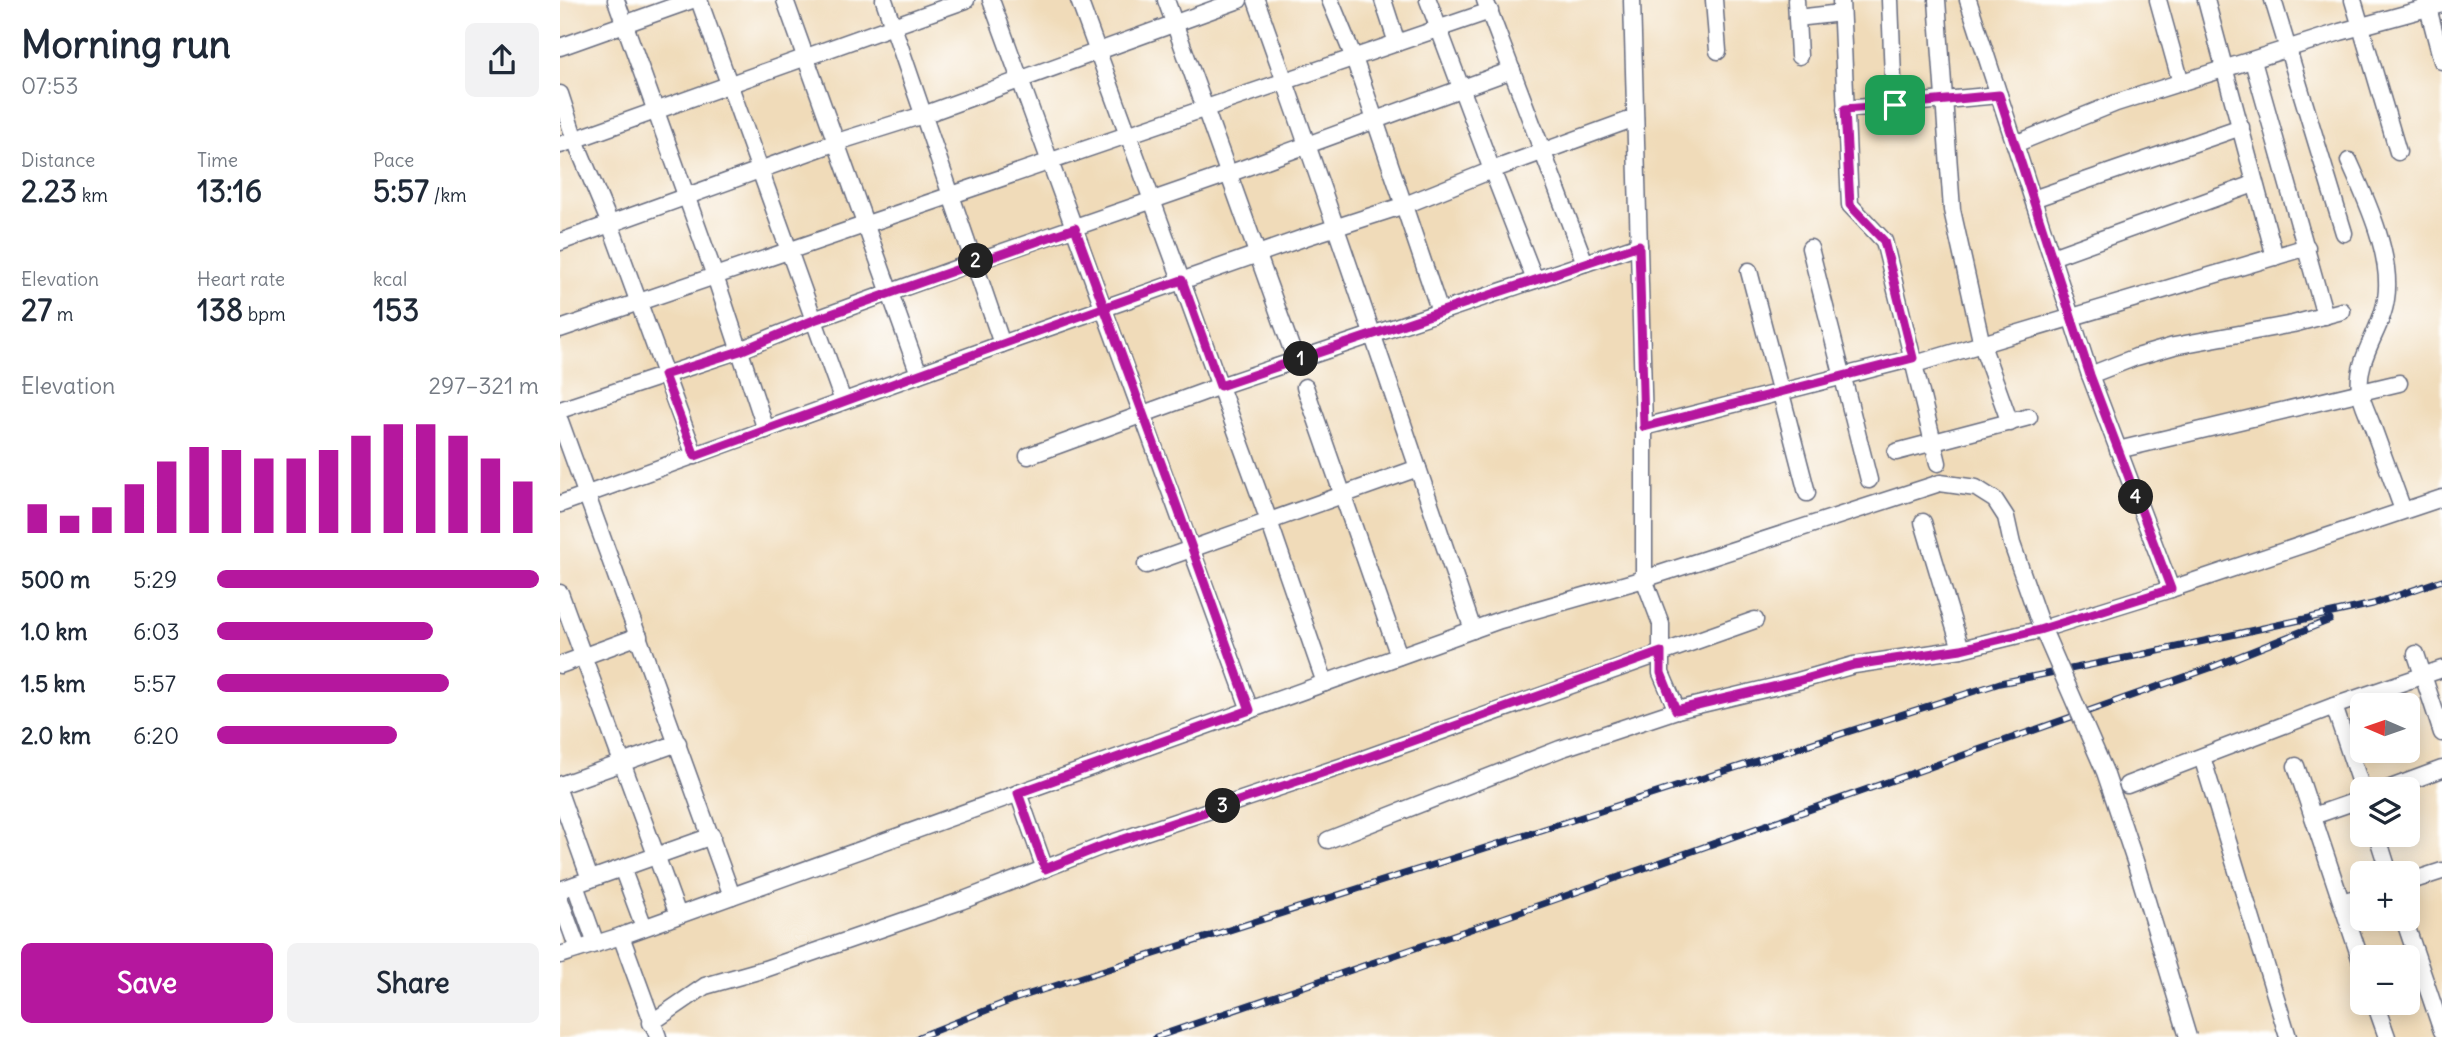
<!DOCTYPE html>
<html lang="en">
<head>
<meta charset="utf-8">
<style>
  body { margin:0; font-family:Delius,sans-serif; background:#f2f2f3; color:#1f2937; height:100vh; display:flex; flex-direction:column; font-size:26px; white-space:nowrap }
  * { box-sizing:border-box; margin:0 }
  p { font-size:23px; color:#747a83 }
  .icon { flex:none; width:38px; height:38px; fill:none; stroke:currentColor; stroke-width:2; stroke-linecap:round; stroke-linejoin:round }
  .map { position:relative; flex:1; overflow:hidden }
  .side { display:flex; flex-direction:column; background:#fff; width:560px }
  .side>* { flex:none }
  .needle { width:46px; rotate:272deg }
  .controls { position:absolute; left:1790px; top:693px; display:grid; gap:14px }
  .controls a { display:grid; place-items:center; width:70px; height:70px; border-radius:10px; background:#fff; box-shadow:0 4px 18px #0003; font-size:35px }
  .pin { position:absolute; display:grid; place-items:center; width:60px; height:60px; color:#fff; margin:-30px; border-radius:14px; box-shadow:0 4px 10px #0006 }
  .km { position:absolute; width:35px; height:35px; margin:-18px; border-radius:50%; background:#222; color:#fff; font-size:19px; line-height:35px; text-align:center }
  .round { display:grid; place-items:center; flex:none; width:74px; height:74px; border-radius:10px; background:#f2f2f3 }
  .headline { display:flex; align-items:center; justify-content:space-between; height:119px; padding:0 21px }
  h1 { font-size:38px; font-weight:700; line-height:52px }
  .metrics { display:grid; grid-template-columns:repeat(3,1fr); gap:10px; height:119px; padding:7px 21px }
  .metrics div { display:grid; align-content:center }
  .metrics b { font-size:30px; font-weight:700 }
  .metrics small { font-size:19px; font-weight:400 }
  .metrics p { font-size:19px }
  .chart { height:196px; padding:14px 21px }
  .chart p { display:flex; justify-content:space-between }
  .chart svg { width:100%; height:126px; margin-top:7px; stroke:#b5179e; stroke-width:6 }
  .button { display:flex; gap:14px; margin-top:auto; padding:14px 21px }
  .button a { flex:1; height:80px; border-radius:10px; background:#b5179e; color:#fff; font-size:28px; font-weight:700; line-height:80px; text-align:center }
  .button a+a { background:#f2f2f3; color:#1f2937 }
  ul { padding:0 21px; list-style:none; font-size:23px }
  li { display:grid; grid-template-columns:112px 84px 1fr; align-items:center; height:52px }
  li i { height:18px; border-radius:9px; background:#b5179e }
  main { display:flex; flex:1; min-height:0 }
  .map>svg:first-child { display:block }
</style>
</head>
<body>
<main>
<section class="side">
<div class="headline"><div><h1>Morning run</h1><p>07:53</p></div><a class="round"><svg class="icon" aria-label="share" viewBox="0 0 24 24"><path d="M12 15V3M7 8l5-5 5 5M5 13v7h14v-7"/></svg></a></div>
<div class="metrics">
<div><p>Distance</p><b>2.23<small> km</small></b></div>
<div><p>Time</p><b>13:16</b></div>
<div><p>Pace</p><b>5:57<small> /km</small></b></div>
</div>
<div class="metrics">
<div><p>Elevation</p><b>27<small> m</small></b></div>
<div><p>Heart rate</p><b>138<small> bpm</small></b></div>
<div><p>kcal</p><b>153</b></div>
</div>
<div class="chart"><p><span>Elevation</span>297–321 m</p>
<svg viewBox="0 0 160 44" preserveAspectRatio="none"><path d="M5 44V34M15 44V38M25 44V35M35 44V27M45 44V19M55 44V14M65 44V15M75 44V18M85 44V18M95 44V15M105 44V10M115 44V6M125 44V6M135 44V10M145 44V18M155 44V26"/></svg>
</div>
<ul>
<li><b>500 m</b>5:29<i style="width:100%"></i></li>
<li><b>1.0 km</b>6:03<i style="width:67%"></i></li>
<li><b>1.5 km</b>5:57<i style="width:72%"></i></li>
<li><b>2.0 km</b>6:20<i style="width:56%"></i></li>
</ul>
<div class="button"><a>Save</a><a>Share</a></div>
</section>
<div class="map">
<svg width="1882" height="1037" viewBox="0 0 1882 1037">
  <rect width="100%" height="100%" fill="#fff"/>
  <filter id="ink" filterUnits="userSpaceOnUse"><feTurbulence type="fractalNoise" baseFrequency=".0143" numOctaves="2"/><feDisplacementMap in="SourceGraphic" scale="14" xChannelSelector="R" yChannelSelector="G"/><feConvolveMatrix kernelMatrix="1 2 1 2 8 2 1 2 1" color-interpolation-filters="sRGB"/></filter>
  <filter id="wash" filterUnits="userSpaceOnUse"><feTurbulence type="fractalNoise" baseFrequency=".00686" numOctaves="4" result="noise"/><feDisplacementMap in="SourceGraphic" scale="28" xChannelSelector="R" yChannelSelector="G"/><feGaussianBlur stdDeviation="1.57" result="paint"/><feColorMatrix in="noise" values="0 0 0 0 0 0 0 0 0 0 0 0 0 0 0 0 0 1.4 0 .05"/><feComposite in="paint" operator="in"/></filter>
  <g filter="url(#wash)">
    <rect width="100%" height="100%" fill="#f0dbb9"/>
  </g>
  <g filter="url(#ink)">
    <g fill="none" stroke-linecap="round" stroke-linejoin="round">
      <defs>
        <g id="minor">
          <path d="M 56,0 L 155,276 L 206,430"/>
          <path d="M 139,0 L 283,401"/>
          <path d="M 225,0 L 359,374"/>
          <path d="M 324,0 L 442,344"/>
          <path d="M 431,0 L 690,710"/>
          <path d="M 519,0 L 709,521 L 765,683"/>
          <path d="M 606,0 L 736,361"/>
          <path d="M 696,0 C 771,209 841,419 913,630"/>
          <path d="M 770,0 L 794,58 L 880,312"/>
          <path d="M 823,0 L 837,43"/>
          <path d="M 868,0 L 932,170 L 975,280"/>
          <path d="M 925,0 L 1025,263"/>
          <path d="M 1072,0 L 1084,427 L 1084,579 L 1101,624 L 1101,673 L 1117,710 L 1238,681 L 1294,665 L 1401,649 L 1479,630 L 1611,589 L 1882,498"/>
          <path d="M 1154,0 L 1158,51"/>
          <path d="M 1236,0 L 1239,56"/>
          <path d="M 1281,0 L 1290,205 L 1324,241 L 1378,463"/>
          <path d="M 1330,0 L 1334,105"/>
          <path d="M 1377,0 L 1392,210 L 1422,345 L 1450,423"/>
          <path d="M 1408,0 L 1530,375 L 1611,589"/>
          <path d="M 1598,0 L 1621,83"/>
          <path d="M 1646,0 L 1715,257"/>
          <path d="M 1713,0 L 1784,233"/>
          <path d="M 1793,0 L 1838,152"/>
          <path d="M 1866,0 L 1882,61"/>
          <path d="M 1237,18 L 1281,13"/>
          <path d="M 0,47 L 132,0"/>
          <path d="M 1693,61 L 1765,316"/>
          <path d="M 0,94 L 15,140 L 50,224 L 135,456"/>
          <path d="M 1285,109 L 1439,95"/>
          <path d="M 1455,144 L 1556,103 L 1780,32 L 1882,4"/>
          <path d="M 0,145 L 406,0"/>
          <path d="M 1789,161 C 1806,199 1833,256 1826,299 C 1822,330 1796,357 1800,390 C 1801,401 1808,414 1812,425 C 1822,453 1833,482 1843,510"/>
          <path d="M 1473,199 L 1681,127"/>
          <path d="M 0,242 L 277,142 L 363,115 L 679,0"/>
          <path d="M 1250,248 L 1309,480"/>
          <path d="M 1492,257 L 1694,184"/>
          <path d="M 1189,271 L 1247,493"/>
          <path d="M 0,329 L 930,11"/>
          <path d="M 1355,364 L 1747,247"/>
          <path d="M 1530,375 L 1576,357 L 1614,346 L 1733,324 L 1782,311"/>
          <path d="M 745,387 L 839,656"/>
          <path d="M 0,410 L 180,350 L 254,320 L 414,262 L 668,174 L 952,70"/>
          <path d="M 0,421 L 172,896"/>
          <path d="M 1084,427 L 1354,358"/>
          <path d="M 1558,450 L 1839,383"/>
          <path d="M 1336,452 L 1469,417"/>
          <path d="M 468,456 L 660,386 L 1079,245"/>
          <path d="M 0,504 L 442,344 L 746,237 L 845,205 L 932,170 L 1075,118"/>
          <path d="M 1363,522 L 1401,649"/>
          <path d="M 586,565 L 858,468"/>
          <path d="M 0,593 L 118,915"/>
          <path d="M 1856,654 L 1882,733"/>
          <path d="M 0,665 L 79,636"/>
          <path d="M 1774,706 L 1802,789"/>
          <path d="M 1642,757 L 1728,1037"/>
          <path d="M 1736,766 L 1802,964"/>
          <path d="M 0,785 L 118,743"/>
          <path d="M 1567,785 L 1774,706 L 1882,669"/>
          <path d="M 1828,789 L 1882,769"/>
          <path d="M 458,793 L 485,869"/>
          <path d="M 0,795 L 30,879"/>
          <path d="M 1753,816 L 1802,799"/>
          <path d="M 1817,835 L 1829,873"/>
          <path d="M 768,840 L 1000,749 L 1117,710"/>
          <path d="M 62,868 L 84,927"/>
          <path d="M 1848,882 L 1882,871"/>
          <path d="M 15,885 L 36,944"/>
          <path d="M 0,890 L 152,836"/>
          <path d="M 0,900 L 18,949"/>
          <path d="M 1782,902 L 1802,896"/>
          <path d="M 1844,919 L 1882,1031"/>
          <path d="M 61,936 L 98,1037"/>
          <path d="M 0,955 L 61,936 L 940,620 L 1084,579 L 1380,483"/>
          <path d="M 1815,1003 L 1827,1037"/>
          <path d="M 91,1023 L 145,986 L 205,969 L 401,901 L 540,847 L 786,765 L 1195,620"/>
        </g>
      </defs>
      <use href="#minor" stroke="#666b7e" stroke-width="19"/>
      <use href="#minor" stroke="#fff" stroke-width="16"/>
      <defs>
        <g id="rail">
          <path d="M 359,1037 L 457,998 L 1440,683 L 1580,655 L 1813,604 L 1882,580"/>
          <path d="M 596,1037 L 943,918 L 1650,668 L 1770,620"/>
        </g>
      </defs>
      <use href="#rail" stroke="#1b2f5e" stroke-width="7"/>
      <use href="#rail" stroke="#fff" stroke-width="4.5" stroke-dasharray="13" stroke-linecap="butt"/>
      <defs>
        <path id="minor-bridge" d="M 1380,483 L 1416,488 L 1435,500 L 1446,517 L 1452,544 L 1478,618 L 1545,772 L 1575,861 L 1628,1037"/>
      </defs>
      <use href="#minor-bridge" stroke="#666b7e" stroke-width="19" stroke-linecap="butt"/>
      <use href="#minor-bridge" stroke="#fff" stroke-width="16"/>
    </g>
  </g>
  <g fill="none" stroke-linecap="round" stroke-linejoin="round" filter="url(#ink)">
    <defs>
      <path id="route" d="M 1335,105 L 1285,109 L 1290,205 L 1324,241 L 1353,358 L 1084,427 L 1079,245 L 660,386 L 622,280 C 459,337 297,397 135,456 L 104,375 L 180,351 L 254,320 L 515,228 C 574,388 633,549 690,710 L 458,793 L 485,869 L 540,847 L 786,765 L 1101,652 L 1101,673 L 1116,710 L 1238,681 L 1294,665 L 1401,649 L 1479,630 L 1611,589 L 1530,375 L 1439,95 L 1335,105"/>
    </defs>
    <use href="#route" stroke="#fff" stroke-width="14"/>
    <use href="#route" stroke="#b5179e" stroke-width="9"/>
  </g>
</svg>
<div class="controls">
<a><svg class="needle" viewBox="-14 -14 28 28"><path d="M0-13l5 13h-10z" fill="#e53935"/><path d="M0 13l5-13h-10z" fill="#747a83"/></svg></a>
<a><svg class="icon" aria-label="layers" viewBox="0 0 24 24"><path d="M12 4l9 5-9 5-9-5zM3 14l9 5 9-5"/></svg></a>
<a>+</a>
<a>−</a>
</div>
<div class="pin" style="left:1335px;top:105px;background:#1e9e55"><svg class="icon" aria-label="arrive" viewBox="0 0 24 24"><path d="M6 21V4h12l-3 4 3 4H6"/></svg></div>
<b class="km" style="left:741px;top:359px">1</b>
<b class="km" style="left:416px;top:261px">2</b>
<b class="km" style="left:663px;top:806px">3</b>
<b class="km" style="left:1576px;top:497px">4</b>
</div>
</main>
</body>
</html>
